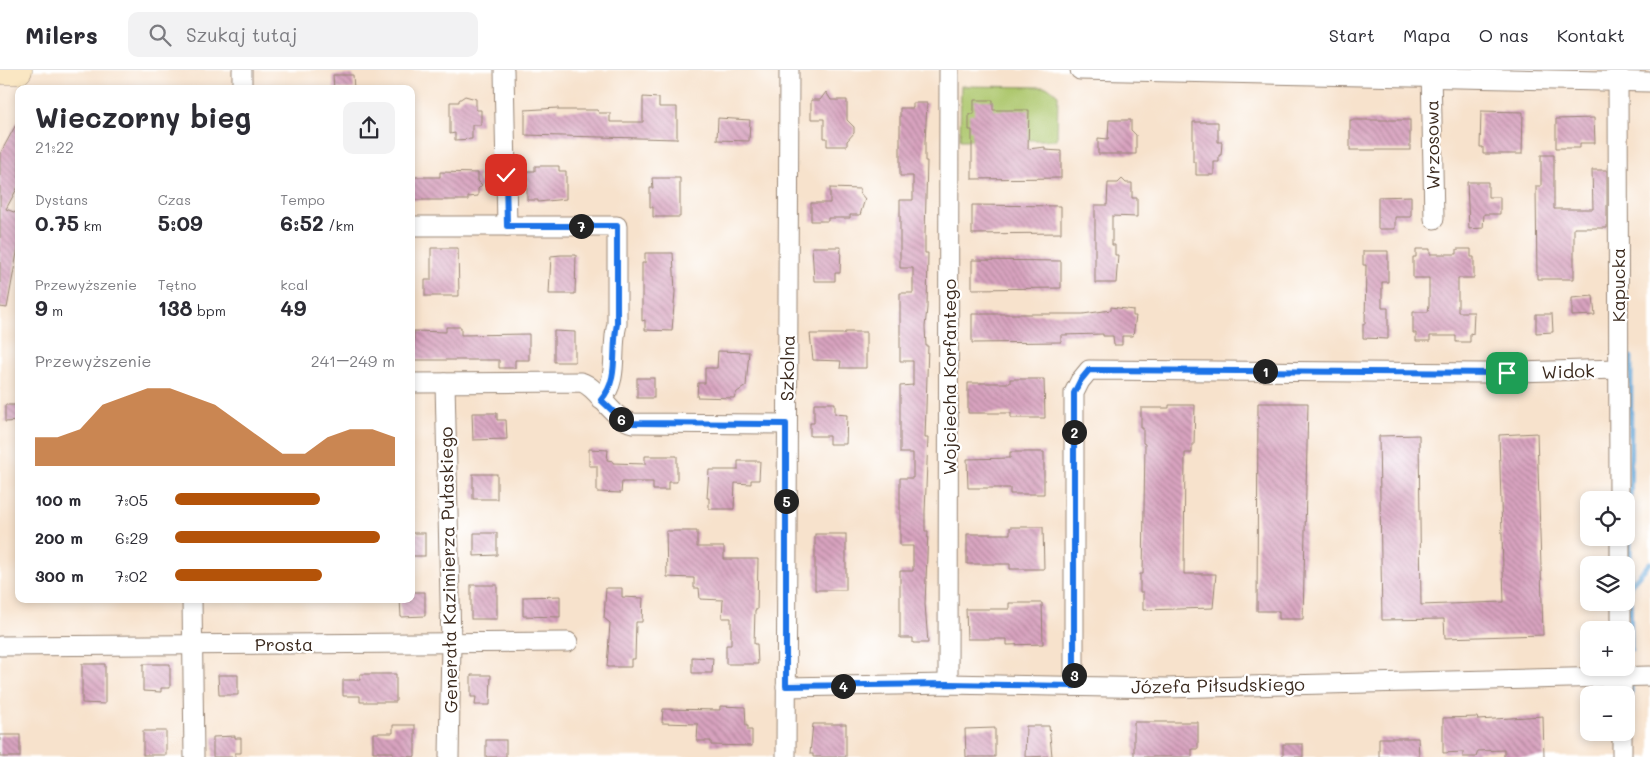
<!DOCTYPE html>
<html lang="pl">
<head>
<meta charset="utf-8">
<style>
  body { margin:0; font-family:Mali,sans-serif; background:#f2f2f3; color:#2b2b33; height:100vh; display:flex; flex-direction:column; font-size:19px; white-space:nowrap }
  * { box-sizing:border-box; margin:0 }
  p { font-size:16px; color:#7c7c81 }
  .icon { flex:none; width:28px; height:28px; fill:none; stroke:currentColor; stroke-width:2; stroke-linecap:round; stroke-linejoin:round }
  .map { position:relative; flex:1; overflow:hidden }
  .drawer { position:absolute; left:15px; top:15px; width:400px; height:518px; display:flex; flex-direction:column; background:#fff; border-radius:10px; box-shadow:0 2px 8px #0003 }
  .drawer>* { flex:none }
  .controls { position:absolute; left:1580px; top:421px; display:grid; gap:10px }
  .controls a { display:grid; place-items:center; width:55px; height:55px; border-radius:10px; background:#fff; box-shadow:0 2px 8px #0003; font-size:25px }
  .pin { position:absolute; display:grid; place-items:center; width:42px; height:42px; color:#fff; margin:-21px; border-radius:10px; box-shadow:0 2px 8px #0006 }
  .km { position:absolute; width:25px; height:25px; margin:-12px; border-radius:50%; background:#222; color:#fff; font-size:14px; line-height:25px; text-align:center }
  .round { display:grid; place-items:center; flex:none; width:52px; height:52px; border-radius:10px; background:#f2f2f3 }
  .headline { display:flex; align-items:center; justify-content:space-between; height:85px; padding:0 20px }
  h1 { font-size:28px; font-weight:800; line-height:38px }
  .figures { display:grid; grid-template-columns:repeat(3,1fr); gap:8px; height:85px; padding:5px 20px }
  .figures div { display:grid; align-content:center }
  .figures b { font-size:21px; font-weight:800 }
  .figures small { font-size:14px; font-weight:400 }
  .figures p { font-size:14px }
  .chart { height:140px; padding:10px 20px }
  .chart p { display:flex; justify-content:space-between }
  .chart svg { width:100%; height:90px; margin-top:5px; fill:#b45309; opacity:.7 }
  ul { padding:0 20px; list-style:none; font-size:16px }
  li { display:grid; grid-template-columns:80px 60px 1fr; align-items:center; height:38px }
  li i { height:12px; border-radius:6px; background:#b45309 }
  header { display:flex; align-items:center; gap:30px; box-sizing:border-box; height:70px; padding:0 25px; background:#fff; border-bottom:1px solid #e1e1e2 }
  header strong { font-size:24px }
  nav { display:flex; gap:28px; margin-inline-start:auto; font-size:18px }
  .search { width:350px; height:45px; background:#f2f2f3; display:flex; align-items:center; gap:12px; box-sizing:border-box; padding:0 18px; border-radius:10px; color:#7c7c81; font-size:19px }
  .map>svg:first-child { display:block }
</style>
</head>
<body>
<header>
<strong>Milers</strong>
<div class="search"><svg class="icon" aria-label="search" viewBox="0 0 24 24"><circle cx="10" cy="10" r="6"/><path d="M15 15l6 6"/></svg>Szukaj tutaj</div>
<nav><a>Start</a><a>Mapa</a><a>O nas</a><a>Kontakt</a></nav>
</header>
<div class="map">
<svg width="1650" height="687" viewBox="0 0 1650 687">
  <defs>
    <pattern id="building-back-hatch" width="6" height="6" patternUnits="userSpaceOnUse" patternTransform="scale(1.25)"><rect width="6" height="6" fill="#d8a3bf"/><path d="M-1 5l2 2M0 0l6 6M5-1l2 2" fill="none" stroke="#b0859b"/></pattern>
  </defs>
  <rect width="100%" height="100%" fill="#fff"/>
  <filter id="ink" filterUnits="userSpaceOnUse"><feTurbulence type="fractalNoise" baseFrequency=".02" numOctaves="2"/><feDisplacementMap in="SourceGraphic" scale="10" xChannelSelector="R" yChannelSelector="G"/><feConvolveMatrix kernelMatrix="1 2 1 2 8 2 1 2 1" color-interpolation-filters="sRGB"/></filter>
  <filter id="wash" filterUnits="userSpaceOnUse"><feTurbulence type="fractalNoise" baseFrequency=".0096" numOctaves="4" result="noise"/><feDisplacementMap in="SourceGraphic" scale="20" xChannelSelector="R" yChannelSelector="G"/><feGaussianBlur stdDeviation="1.12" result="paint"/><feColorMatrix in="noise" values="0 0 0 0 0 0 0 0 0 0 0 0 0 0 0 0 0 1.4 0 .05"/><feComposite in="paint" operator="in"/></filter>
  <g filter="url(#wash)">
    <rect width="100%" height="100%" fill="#f7e2cc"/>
    <path fill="#adc76d" stroke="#747846" d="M 961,16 L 1048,17 L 1058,25 L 1057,70 L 960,70 Z"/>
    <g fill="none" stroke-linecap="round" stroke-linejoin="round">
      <g stroke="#62a4d6" stroke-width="5">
        <path d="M 1630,515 L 1631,287"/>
        <path d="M 1631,580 L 1630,515 L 1650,493"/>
        <path d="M 1631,614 L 1632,687"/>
      </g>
    </g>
    <g id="blocks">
      <g fill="url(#building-back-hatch)">
        <path d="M 333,5 L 353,5 L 354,19 L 334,19 Z"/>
        <path d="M 826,22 L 831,30 L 847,30 L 847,50 L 854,57 L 854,63 L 847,71 L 847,76 L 827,76 L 827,68 L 824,68 L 824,49 L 811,49 L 811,30 L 820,30 Z"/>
        <path d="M 465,26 L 476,29 L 476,40 L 481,40 L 481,55 L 472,55 L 472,69 L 455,70 L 455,63 L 450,64 L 450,32 L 459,32 L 459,30 Z"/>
        <path d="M 643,27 L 659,28 L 659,37 L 677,37 L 677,69 L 525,65 L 525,40 L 558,38 L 558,40 L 597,40 L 599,43 L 610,43 L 610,52 L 643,52 Z"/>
        <path d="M 974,30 L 993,30 L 993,40 L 1029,40 L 1028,79 L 1045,77 L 1045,80 L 1061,81 L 1061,108 L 972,109 L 972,60 L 969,60 L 969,44 L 974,44 Z"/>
        <path d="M 913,33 L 927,33 L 925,72 L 925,91 L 927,91 L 925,164 L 925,183 L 928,183 L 927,238 L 925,257 L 926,276 L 928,276 L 925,368 L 928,368 L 925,442 L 925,461 L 928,461 L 925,534 L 928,573 L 913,573 L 913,568 L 900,568 L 900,501 L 913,501 L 913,476 L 900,476 L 900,408 L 913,408 L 913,383 L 900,383 L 900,316 L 913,315 L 913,291 L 900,291 L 900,223 L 913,223 L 913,198 L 900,198 L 900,130 L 913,130 L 913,106 L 900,106 L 900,38 L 913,38 Z"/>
        <path d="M 1481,41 L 1523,42 L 1522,84 L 1483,84 L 1483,77 L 1480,77 Z"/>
        <path d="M 718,48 L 750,50 L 749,71 L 717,70 Z"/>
        <path d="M 1594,48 L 1595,73 L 1580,73 L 1580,78 L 1556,78 L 1556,49 Z"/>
        <path d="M 19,49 L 19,115 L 6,139 L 19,144 L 19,172 L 7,238 L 0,237 L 0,84 Z"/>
        <path d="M 1109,50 L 1131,50 L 1131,60 L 1136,65 L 1136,84 L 1098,84 L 1098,68 L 1108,69 Z"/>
        <rect x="1350" y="50" width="60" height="30"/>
        <path d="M 1193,52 L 1218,52 L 1218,72 L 1222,72 L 1221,85 L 1219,85 L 1219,92 L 1214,92 L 1214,105 L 1196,105 L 1196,92 L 1193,92 Z"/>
        <path d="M 1541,85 L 1554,85 L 1554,139 L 1593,139 L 1592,100 L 1607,100 L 1607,158 L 1574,158 L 1574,209 L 1537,209 L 1536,116 L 1541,116 Z"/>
        <path d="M 535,96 L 559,96 L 559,101 L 566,101 L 566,129 L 538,132 L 538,130 L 527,130 L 527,101 L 535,101 Z"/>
        <path d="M 440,102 L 478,103 L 478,111 L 482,115 L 478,119 L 478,126 L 468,127 L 468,130 L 411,130 L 411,107 L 440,107 Z"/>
        <path d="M 652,108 L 680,108 L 680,147 L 653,147 L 653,137 L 650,137 L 650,118 L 653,118 Z"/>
        <path d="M 1122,109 L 1126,113 L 1132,113 L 1132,128 L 1137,128 L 1137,147 L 1112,146 L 1112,175 L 1115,175 L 1115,185 L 1118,185 L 1116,213 L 1095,213 L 1095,135 L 1107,135 L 1108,113 L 1118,113 Z"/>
        <path d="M 1467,112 L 1488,112 L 1488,127 L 1500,127 L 1500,144 L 1484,144 L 1483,158 L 1469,159 Z"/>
        <path d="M 830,118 L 860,119 L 860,123 L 865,129 L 860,145 L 850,145 L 850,148 L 828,148 L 828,151 L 811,151 L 811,133 L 830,133 Z"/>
        <path d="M 1411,126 L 1411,147 L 1395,147 L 1395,159 L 1378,159 L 1378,127 Z"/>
        <path d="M 972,135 L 1061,136 L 1061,163 L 972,164 Z"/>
        <path d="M 812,177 L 841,177 L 840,203 L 835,203 L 835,211 L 814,211 Z"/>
        <path d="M 431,178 L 458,178 L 459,226 L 425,226 L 425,210 L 431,210 Z"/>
        <path d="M 1416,179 L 1430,179 L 1430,184 L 1457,184 L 1457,179 L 1471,179 L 1471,187 L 1474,187 L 1474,208 L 1458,208 L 1458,242 L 1474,242 L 1473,264 L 1470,263 L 1470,272 L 1456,272 L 1456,266 L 1430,266 L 1430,271 L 1416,271 L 1416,263 L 1413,263 L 1413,242 L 1428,242 L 1429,235 L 1429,208 L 1413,208 L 1413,187 L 1416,187 Z"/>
        <path d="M 1363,181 L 1388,181 L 1388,212 L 1382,212 L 1382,238 L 1388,238 L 1388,269 L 1363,268 L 1363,254 L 1365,254 L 1366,195 L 1363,195 Z"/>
        <path d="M 645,183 L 673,183 L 675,222 L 672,261 L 645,260 L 645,250 L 642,251 L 642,193 L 645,193 Z"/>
        <path d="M 561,185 L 576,185 L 575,224 L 549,224 L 551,186 Z"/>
        <path d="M 972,190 L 1061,191 L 1061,218 L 972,219 Z"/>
        <path d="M 1593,226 L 1595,245 L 1572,246 L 1572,228 Z"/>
        <path d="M 1111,237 L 1133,240 L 1133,246 L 1136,246 L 1133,266 L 1122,266 L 1122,275 L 1114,275 L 1113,266 L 1103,266 L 1103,264 L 1061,265 L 1061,272 L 972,273 L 972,244 L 1083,244 L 1111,240 Z"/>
        <path d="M 1536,244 L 1552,244 L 1553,262 L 1536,263 Z"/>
        <path d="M 446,257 L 461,257 L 461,265 L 529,264 L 529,290 L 515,290 L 515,298 L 499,298 L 499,290 L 414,290 L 414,261 L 446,262 Z"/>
        <path d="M 554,261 L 575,262 L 575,292 L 554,292 Z"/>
        <path d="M 845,262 L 866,262 L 866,298 L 840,298 L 841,291 L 813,290 L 810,264 L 844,264 Z"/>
        <path d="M 718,281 L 749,282 L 746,316 L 737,322 L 734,328 L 697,327 L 698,313 L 705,313 L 705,298 L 717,298 Z"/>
        <rect x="637" y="308" width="17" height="20"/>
        <path d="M 1010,309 L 1044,309 L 1045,348 L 1011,348 L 1011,343 L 968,343 L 968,313 L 1010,313 Z"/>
        <path d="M 814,333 L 835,333 L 835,344 L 847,345 L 846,374 L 829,374 L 829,366 L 810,366 L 810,353 L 814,353 Z"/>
        <path d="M 1258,333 L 1308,333 L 1303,549 L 1279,549 L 1279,541 L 1257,541 Z"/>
        <path d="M 5,335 L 19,335 L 19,351 L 5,352 Z"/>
        <path d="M 1169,335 L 1195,335 L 1194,374 L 1192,374 L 1192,383 L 1185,383 L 1184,504 L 1216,504 L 1213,538 L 1143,540 L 1143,522 L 1140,522 L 1140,504 L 1143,504 L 1145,374 L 1143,373 L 1143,358 L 1141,358 L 1141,338 L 1169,338 Z"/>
        <path d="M 472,343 L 497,343 L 497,350 L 506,350 L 507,369 L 473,370 Z"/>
        <path d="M 1537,363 L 1543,565 L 1445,568 L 1444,549 L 1382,550 L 1379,366 L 1419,365 L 1421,535 L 1504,532 L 1499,365 Z"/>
        <path d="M 589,379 L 608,380 L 607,390 L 613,391 L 613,393 L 645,394 L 645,386 L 677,386 L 677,412 L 668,412 L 668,420 L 653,420 L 653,412 L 622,412 L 621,423 L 597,422 L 597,396 L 589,396 Z"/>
        <path d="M 1010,382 L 1044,382 L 1044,424 L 1010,424 L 1010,418 L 968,418 L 967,389 L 1010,388 Z"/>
        <path d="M 738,391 L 760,391 L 759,410 L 751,410 L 751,414 L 735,413 L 734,439 L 709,439 L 709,428 L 707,428 L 709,400 L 738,400 Z"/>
        <rect x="473" y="404" width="24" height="25"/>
        <path d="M 1010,457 L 1043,457 L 1044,499 L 1010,499 L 1010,494 L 967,494 L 967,464 L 1010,464 Z"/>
        <path d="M 666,461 L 697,461 L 697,477 L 724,477 L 724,489 L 758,489 L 757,540 L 755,540 L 754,574 L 757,574 L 758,594 L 726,594 L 726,575 L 731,575 L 731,548 L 722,548 L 723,530 L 700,529 L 699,518 L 694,518 L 694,508 L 667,507 Z"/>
        <rect x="411" y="463" width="14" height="23"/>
        <path d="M 474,463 L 497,463 L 497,485 L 474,486 Z"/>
        <rect x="815" y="464" width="31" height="56"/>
        <rect x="471" y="515" width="26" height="34"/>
        <path d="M 606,518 L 622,518 L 622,527 L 643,528 L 642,552 L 636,552 L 635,589 L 631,589 L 631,597 L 607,597 L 610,553 L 604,548 Z"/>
        <path d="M 411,522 L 425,522 L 425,546 L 401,547 L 400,529 L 411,529 Z"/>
        <path d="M 560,526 L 560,547 L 523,546 L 523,527 Z"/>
        <path d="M 1009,533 L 1042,533 L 1043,574 L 1007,575 L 1007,569 L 967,569 L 966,539 L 1009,539 Z"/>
        <path d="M 692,587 L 713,588 L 712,603 L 692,603 Z"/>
        <path d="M 82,594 L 105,594 L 105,634 L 82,633 Z"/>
        <path d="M 143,594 L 170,594 L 170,618 L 161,618 L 161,622 L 143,621 Z"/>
        <path d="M 360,604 L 396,604 L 396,632 L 360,632 L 360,626 L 343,626 L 343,610 L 360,610 Z"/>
        <path d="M 218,605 L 238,605 L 238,625 L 219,625 Z"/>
        <path d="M 471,605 L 491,605 L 490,635 L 475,635 L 476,627 L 471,627 Z"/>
        <path d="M 720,636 L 745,637 L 746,656 L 748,656 L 748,660 L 752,660 L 752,676 L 711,675 L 711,671 L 697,671 L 698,654 L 662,653 L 663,639 L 720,640 Z"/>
        <path d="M 1543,646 L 1544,687 L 1504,687 L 1504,680 L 1478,681 L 1476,687 L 1463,687 L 1463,682 L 1443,683 L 1443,648 L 1477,647 L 1478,650 Z"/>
        <path d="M 1134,652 L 1198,652 L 1198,679 L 1192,679 L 1192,687 L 1134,687 Z"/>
        <path d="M 813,654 L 846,654 L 846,687 L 813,687 L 813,684 L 810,684 Z"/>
        <path d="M 393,655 L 415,655 L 415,687 L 393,686 L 393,682 L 373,682 L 373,663 L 393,663 Z"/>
        <path d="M 1026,656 L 1049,656 L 1052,686 L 1025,687 Z"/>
        <path d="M 995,658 L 995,687 L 966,687 L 965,659 Z"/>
        <rect x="143" y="661" width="23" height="24"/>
        <rect x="0" y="665" width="20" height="22"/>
        <path d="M 235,666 L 235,668 L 241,668 L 241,683 L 235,683 L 235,687 L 213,687 L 213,667 Z"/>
        <path d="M 1379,668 L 1418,668 L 1419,687 L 1379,687 Z"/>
        <rect x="486" y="670" width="20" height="17"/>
        <rect x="1283" y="674" width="20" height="13"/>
      </g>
    </g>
  </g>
  <g filter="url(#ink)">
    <use href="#blocks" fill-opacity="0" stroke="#998675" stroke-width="1"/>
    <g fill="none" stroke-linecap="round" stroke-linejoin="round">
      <defs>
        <g id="street">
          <path d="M 242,0 L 242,19"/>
          <path d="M 504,0 L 507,156"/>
          <path d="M 1080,0 L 1650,12"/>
          <path d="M 1431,0 L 1434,149"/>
          <path d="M 1618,0 L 1619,430"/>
          <path d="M 411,156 L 617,156 L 617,254 C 610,281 620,309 601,330"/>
          <path d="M 411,313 L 581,312 C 600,318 608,347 633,353 L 786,354"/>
          <path d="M 445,313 L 451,573 L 449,687"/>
          <path d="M 1620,468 L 1620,495"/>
          <path d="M 192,529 L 194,687"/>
          <path d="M 1621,532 L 1621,560"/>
          <path d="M 0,576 L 568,572"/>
          <path d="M 1622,598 L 1622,625"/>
          <path d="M 948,614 L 949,0"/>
          <path d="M 1074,616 L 1074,323 L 1080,311 L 1089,300 L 1485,303 L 1617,299"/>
          <path d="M 786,617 L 948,614 L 1166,618 L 1650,606"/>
          <path d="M 1622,662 L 1622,687"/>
          <path d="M 786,687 L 789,0"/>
        </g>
        <path id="secondary" d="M 3,0 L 18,0"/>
      </defs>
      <use href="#street" stroke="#998675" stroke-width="21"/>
      <use href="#secondary" stroke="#998675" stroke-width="29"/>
      <use href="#street" stroke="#fff" stroke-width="19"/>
      <use href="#secondary" stroke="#fae7c3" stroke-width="28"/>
    </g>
  </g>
  <g fill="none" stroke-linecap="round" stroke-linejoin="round" filter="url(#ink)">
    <defs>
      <path id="route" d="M 506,105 L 507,156 L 617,156 L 617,254 C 611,281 620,309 601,330 L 618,346 L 633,353 L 786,354 L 786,616 L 948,614 L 1074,616 L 1074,323 L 1080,311 L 1089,300 L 1507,303"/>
    </defs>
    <use href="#route" stroke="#fff" stroke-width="10"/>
    <use href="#route" stroke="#1a73e8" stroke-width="6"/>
  </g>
  <g text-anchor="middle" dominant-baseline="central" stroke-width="4.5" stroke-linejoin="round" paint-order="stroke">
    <g font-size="18" fill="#3b2a1e" stroke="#fff">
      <text transform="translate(1432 75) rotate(-91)">Wrzosowa</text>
      <text transform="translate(1618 215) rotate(-90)">Kapucka</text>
      <text transform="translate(787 298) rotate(-89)">Szkolna</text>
      <text transform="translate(1568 301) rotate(-2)">Widok</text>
      <text transform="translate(949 307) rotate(-90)">Wojciecha Korfantego</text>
      <text transform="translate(448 500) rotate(-91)">Generała Kazimierza Pułaskiego</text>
      <text x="284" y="574">Prosta</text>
      <text transform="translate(1218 615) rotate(-1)">Józefa Piłsudskiego</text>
    </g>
  </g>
</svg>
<div class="controls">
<a><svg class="icon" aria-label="locate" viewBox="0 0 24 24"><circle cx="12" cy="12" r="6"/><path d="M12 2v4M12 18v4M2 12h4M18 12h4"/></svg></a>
<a><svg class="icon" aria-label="layers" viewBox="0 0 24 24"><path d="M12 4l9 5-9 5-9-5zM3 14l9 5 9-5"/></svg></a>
<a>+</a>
<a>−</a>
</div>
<div class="pin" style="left:1507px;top:303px;background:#1e9e55"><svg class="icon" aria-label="arrive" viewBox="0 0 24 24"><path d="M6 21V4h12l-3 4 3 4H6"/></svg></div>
<div class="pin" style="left:506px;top:105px;background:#d93025"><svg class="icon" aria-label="check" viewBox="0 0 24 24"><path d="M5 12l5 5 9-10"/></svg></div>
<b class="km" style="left:1265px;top:301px">1</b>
<b class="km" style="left:1074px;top:362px">2</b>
<b class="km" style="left:1074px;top:605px">3</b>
<b class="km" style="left:843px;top:616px">4</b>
<b class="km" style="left:786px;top:431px">5</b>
<b class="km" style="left:621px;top:349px">6</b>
<b class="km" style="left:581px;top:156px">7</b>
<section class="drawer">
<div class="headline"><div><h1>Wieczorny bieg</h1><p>21:22</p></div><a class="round"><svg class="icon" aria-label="share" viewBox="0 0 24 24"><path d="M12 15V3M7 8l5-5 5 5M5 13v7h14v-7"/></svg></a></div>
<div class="figures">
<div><p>Dystans</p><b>0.75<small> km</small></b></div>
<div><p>Czas</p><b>5:09</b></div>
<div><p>Tempo</p><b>6:52<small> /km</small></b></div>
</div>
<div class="figures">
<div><p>Przewyższenie</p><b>9<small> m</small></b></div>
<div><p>Tętno</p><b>138<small> bpm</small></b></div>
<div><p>kcal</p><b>49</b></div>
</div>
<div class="chart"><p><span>Przewyższenie</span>241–249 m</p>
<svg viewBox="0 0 160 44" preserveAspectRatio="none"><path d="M0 44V30L10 30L20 26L30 14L40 10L50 6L60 6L70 10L80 14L90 22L100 30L110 38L120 38L130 30L140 26L150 26L160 30V44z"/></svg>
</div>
<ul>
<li><b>100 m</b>7:05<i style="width:66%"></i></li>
<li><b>200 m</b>6:29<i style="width:93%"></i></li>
<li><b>300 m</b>7:02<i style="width:67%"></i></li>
</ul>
</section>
</div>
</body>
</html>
